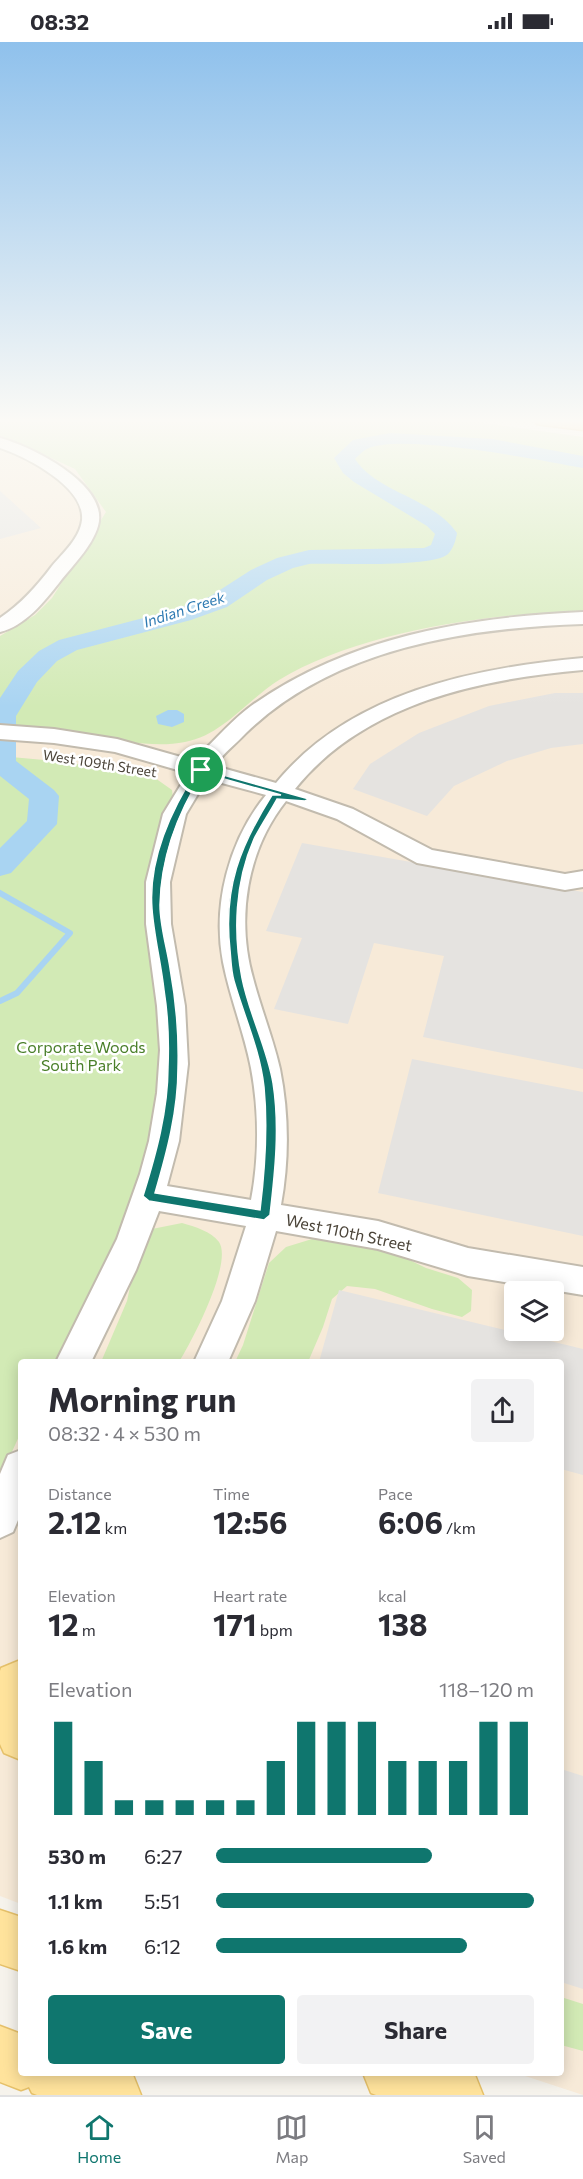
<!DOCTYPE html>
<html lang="en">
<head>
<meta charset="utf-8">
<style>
  body { margin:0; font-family:Commissioner,sans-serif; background:#f2f2f3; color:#2b2b33; height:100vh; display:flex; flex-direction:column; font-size:22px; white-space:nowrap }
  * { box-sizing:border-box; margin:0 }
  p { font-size:20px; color:#7c7c81 }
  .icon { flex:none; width:33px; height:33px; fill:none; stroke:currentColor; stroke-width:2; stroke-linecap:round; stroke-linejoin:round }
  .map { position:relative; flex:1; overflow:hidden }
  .drawer { position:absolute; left:18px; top:1317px; width:546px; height:717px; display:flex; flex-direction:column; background:#fff; border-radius:6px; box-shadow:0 3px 15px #0003 }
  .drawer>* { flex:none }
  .buttons { position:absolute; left:504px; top:1239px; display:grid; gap:12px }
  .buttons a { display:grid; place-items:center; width:60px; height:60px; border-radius:6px; background:#fff; box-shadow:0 3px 15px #0003; font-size:30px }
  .pin { position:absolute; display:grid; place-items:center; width:51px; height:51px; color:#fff; margin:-26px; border:3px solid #fff; border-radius:50%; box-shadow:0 2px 6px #0007 }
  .round { display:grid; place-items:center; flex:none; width:63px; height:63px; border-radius:6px; background:#f2f2f3 }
  .head { display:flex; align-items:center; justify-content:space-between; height:102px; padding:0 30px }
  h1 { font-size:33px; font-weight:700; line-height:45px }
  .stats { display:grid; grid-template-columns:repeat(3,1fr); gap:9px; height:102px; padding:6px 30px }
  .stats div { display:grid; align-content:center }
  .stats b { font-size:30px; font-weight:700 }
  .stats small { font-size:16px; font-weight:400 }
  .stats p { font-size:16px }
  .chart { height:168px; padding:12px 30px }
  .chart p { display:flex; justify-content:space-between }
  .chart svg { width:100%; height:108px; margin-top:6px; stroke:#0f766e; stroke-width:6 }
  .button { display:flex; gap:12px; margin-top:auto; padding:12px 30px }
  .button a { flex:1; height:69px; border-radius:6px; background:#0f766e; color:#fff; font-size:24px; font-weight:700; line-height:69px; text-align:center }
  .button a+a { background:#f2f2f3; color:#2b2b33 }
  ul { padding:0 30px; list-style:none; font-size:20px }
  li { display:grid; grid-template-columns:96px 72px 1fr; align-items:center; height:45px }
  li i { height:15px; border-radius:8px; background:#0f766e }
  .status { display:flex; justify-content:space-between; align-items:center; height:42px; padding:0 30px; background:#fff; direction:ltr }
  .status svg { height:16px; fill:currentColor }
  .dock { display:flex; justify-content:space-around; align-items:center; height:84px; border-top:2px solid #e1e1e2; background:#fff; font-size:16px; color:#7c7c81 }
  .dock a { display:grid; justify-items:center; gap:3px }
  .dock .on { color:#0f766e }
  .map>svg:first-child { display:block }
</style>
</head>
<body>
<div class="status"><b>08:32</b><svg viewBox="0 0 49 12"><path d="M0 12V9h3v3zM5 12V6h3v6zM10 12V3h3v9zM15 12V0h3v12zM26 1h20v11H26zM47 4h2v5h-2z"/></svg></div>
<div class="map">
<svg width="583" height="2053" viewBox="0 0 583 2053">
  <rect width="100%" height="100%" fill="#f6f3ec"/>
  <path fill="#f7ead8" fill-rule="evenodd" d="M 0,378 L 463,378 L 583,395 L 583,2053 L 516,2031 L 561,2031 L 561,1320 L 21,1320 L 21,1862 L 0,1854 ZM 514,1250 L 554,1250 L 554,1288 L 514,1288 Z"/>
  <g fill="#d2eab5">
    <path d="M 0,378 L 463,378 L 583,395 L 583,571 C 493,569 356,591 279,638 C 247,658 223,693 185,700 C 155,706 125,699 95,694 C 63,689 32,684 0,683 L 0,594 L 35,573 L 52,556 L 106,470 L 75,427 L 10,397 L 0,395 Z"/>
    <path d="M 0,714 L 66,720 L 155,736 L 172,748 L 173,756 L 160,784 L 152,812 L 147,853 L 162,1026 L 155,1084 L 138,1150 L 113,1216 L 59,1320 L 21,1320 L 21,1390 L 0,1436 Z"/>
    <path d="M 182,1181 C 195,1185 211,1189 219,1200 C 233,1221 192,1299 179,1320 L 101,1320 L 127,1259 L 139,1203 L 152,1187 Z"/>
    <path d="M 325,1193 L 387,1207 L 426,1226 L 458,1236 L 472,1248 L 471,1269 L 462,1275 L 432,1267 L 375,1247 L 347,1244 L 332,1257 L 323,1285 L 308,1320 L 235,1320 L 243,1303 L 269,1221 L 286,1205 Z"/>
    <path d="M 561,1955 L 583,1962 L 583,2009 L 561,2003 Z"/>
  </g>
  <g fill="#e5e3e0">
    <path d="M 0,449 L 41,486 L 0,497 Z"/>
    <path d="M 555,651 L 583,651 L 583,702 L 551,706 L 507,719 L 454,744 L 427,774 L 353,747 L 370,722 L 419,691 L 489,664 Z"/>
    <path d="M 302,801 L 583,850 L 583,1027 L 423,995 L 444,914 L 374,901 L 348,982 L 274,967 L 302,896 L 266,889 Z"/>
    <path d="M 412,1017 L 583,1050 L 583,1194 L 378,1151 Z"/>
    <path d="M 339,1248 L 583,1307 L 583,1433 L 561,1427 L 561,1320 L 319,1320 Z"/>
    <path d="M 561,1727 L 583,1734 L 583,1947 L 561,1940 Z"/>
  </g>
  <path fill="#a9d4f2" d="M 168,668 L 177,668 L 184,672 L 184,680 L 172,685 L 158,682 L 156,674 Z"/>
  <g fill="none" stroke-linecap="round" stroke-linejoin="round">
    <path stroke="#a9d4f2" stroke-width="6" d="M 0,851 L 70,891 L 17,951 L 0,959"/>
    <path fill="#a9d4f2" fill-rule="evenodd" d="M 390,391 L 492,397 L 583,414 L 583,426 C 544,419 396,389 365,408 C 362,410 358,414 355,417 C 377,451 432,455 457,491 C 456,498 453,507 448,512 C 433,526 334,521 309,522 L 293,526 L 267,538 L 227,565 L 191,578 L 77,608 L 57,619 L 37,640 L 16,674 L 16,719 L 54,748 L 59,754 L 57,782 L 11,831 L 0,834 L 0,806 L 27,779 L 29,757 L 0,734 L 0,656 L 18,629 L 39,609 L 59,598 L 174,568 L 209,555 L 251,528 L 277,516 L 309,508 L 424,506 L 431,503 L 435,492 L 427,484 L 354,440 L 343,431 L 334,416 L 353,398 Z"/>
    <defs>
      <g id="minor">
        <path d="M 0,396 C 31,404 110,443 98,484 C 92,505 72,524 59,541 C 44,560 25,584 0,590 L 0,576 C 21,562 37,544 52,524 C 63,511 80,496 82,478 C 85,445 27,415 0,406 Z"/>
        <path d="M 583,570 L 583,582 C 466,586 334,606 246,691 C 236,702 222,712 215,724 L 276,741 C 350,651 472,626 583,616 L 583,628 C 480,637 364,661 295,747 L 353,767 L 432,808 L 565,832 L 583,829 L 583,845 L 565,848 L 417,821 L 337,777 L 286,759 C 247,808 236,876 253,936 C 261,967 273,996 280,1027 C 289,1072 289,1119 281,1163 L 378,1179 L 468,1206 L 583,1225 L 583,1253 L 468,1234 L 378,1207 L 276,1189 L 255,1259 L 228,1320 L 194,1320 L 222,1259 L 246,1184 L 159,1169 L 136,1228 L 91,1320 L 56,1320 L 117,1197 L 140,1132 L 149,1099 L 157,1051 L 160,1008 L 157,964 L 146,882 L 146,840 L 163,772 L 188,731 L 115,710 L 54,701 L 0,697 L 0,683 L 54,687 L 117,697 L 195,719 L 201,711 C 217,696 233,677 251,664 C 348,595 466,575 583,570 ZM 207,737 L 266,753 C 229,798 212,863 223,920 C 230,956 244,990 251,1026 C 259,1069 259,1116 251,1158 L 167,1144 L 179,1099 L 188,1022 L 185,964 L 171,882 L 170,840 L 186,772 Z"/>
        <path d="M 21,1408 L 21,1471 L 13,1490 L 0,1496 L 0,1432 L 8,1413 Z"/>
      </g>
      <g id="major">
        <path d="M 18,1619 L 21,1621 L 21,1718 L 4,1711 L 0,1702 L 0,1629 L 1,1626 Z"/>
        <path d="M 0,1868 L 21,1875 L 21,1929 L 0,1922 Z"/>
        <path d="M 0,1984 L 21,1992 L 21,2031 L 129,2031 L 133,2033 L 141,2053 L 37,2053 L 32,2051 L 29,2045 L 21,2048 L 0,2040 Z"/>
        <path d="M 363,2031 L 471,2031 L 475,2033 L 483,2053 L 376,2053 L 371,2051 Z"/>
      </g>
      <path id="highway" d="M 534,378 L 583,378 L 583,388 L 543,383 L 537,382 Z"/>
    </defs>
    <use href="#minor" stroke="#c2bbae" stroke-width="4"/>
    <use href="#major" stroke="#e6c16a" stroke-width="3"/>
    <use href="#highway" stroke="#e0a43c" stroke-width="3"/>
    <use href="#minor" fill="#fff" fill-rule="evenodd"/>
    <use href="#major" fill="#ffe39c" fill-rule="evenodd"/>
    <use href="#highway" fill="#ffcf6e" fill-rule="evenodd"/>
  </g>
  <linearGradient id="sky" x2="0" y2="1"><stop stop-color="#8fc1ec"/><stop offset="0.57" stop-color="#fbfaf6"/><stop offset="1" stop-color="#fbfaf6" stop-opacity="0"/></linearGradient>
  <rect width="583" height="665" fill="url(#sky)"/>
  <path fill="#0f766e" stroke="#fff" stroke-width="1.5" fill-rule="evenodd" d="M 198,726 L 309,757 L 305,759 L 277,757 C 270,770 261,783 254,797 C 235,840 233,890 242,936 C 249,972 267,1005 273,1041 C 280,1085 275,1130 270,1173 L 264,1178 L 149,1159 L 143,1154 C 156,1112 168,1069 168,1025 C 169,1000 168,973 164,948 C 161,921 154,894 152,867 C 148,818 172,766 198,726 ZM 203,731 L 281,753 L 272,753 C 240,804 223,846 230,908 C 231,918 231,929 234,939 C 244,974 260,1008 264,1045 C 268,1086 265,1127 260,1168 L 155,1151 C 167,1110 178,1069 178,1026 C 179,993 176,959 170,926 C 167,906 160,884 160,863 C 161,814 177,772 203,731 Z"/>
  <g text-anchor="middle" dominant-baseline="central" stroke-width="5" stroke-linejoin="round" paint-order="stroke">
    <g font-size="14" fill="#4b4439" stroke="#fff">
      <text transform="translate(100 721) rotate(9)">West 109th Street</text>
    </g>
    <g font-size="15" font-style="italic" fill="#2e7ab2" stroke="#fff">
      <text transform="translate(184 567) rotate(-18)">Indian Creek</text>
    </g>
    <g font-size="16" fill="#4a7f2a" stroke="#fff">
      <text x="81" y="1004">Corporate Woods<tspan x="81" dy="18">South Park</tspan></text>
    </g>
    <g font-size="16" fill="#4b4439" stroke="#fff">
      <text transform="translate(349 1190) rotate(12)">West 110th Street</text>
    </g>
  </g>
</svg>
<div class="buttons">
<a><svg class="icon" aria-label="layers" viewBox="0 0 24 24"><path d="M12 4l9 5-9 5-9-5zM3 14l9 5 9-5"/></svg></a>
</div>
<div class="pin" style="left:201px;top:728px;background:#1e9e55"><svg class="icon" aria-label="arrive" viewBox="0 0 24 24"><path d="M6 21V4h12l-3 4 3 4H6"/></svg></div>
<section class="drawer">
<div class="head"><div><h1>Morning run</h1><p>08:32 · 4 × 530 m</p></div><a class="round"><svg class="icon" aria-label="share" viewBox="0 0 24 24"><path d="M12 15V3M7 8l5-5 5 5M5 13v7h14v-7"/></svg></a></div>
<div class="stats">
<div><p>Distance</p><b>2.12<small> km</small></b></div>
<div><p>Time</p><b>12:56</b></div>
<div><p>Pace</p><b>6:06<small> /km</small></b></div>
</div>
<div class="stats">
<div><p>Elevation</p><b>12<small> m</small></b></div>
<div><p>Heart rate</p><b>171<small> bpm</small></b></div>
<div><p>kcal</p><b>138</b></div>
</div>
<div class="chart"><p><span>Elevation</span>118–120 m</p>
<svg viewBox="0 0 160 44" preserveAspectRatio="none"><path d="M5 44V6M15 44V22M25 44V38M35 44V38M45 44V38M55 44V38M65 44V38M75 44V22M85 44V6M95 44V6M105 44V6M115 44V22M125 44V22M135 44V22M145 44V6M155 44V6"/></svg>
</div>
<ul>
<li><b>530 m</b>6:27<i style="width:68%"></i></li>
<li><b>1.1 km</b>5:51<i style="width:100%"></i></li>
<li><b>1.6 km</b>6:12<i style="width:79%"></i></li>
</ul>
<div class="button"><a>Save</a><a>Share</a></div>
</section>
</div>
<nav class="dock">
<a class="on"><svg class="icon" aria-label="home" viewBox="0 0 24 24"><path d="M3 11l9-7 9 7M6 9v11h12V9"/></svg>Home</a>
<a><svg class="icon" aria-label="map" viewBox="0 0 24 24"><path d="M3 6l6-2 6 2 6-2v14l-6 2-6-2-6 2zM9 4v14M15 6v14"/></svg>Map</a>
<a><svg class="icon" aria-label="saved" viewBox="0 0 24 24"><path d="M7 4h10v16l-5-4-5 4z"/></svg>Saved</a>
</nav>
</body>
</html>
